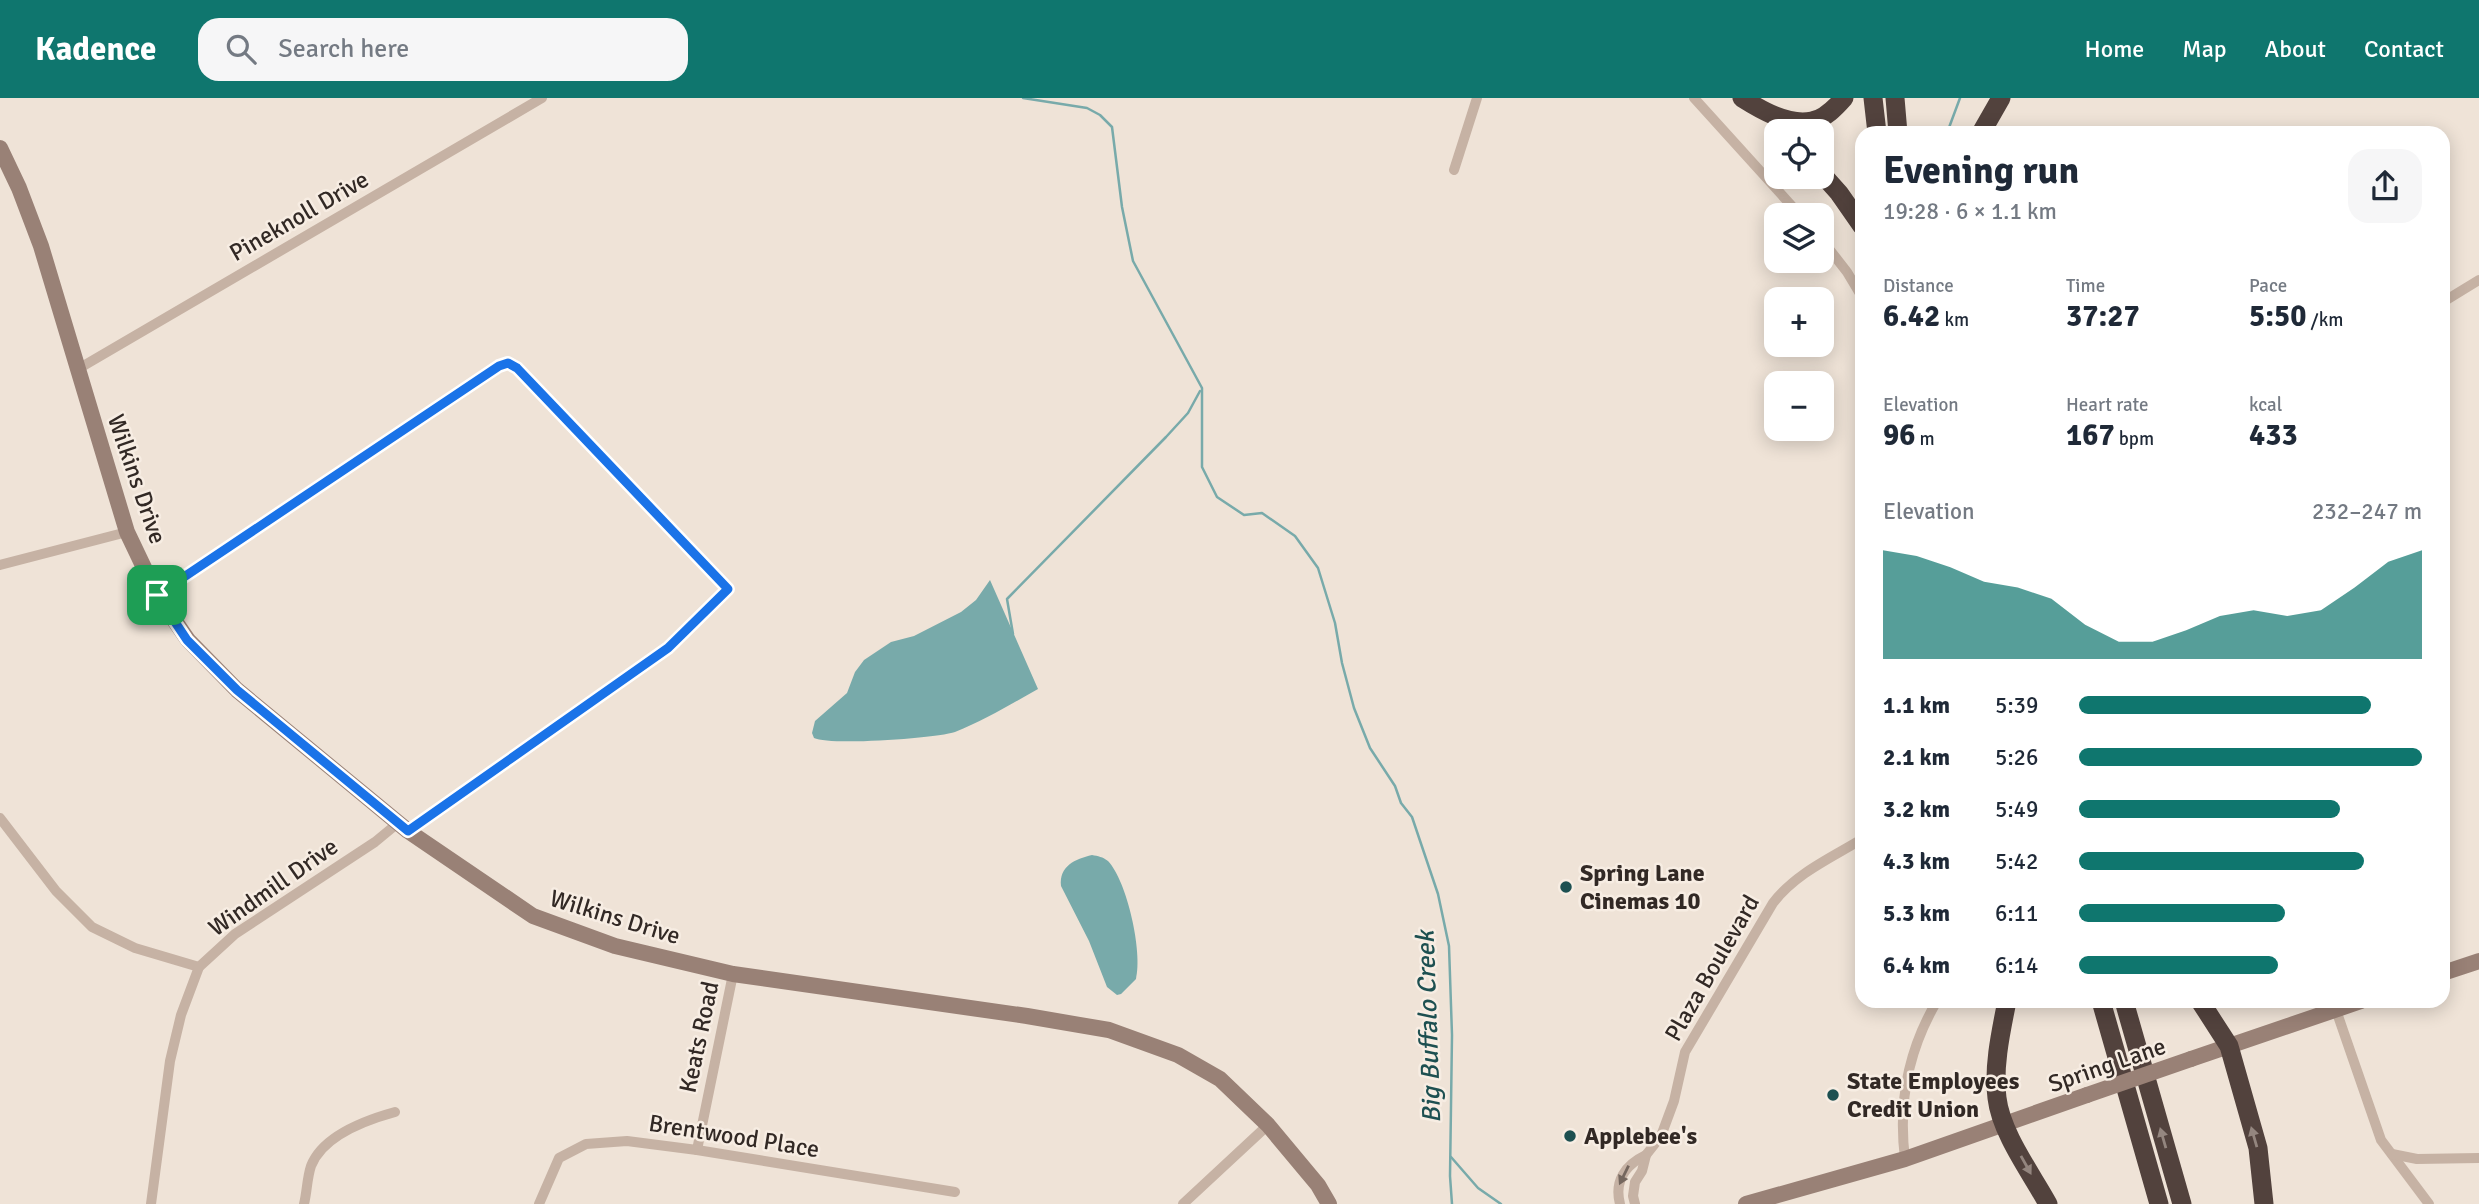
<!DOCTYPE html>
<html lang="en">
<head>
<meta charset="utf-8">
<style>
  body { margin:0; font-family:Signika,sans-serif; background:#f6f6f7; color:#1f2937; height:100vh; display:flex; flex-direction:column; font-size:26px; white-space:nowrap }
  * { box-sizing:border-box; margin:0 }
  p { font-size:23px; color:#747a83 }
  .icon { flex:none; width:38px; height:38px; fill:none; stroke:currentColor; stroke-width:2; stroke-linecap:round; stroke-linejoin:round }
  .map { position:relative; flex:1; overflow:hidden }
  .drawer { position:absolute; left:1855px; top:28px; width:595px; height:882px; display:flex; flex-direction:column; background:#fff; border-radius:21px; box-shadow:0 4px 18px #0003 }
  .drawer>* { flex:none }
  .controls { position:absolute; left:1764px; top:21px; display:grid; gap:14px }
  .controls a { display:grid; place-items:center; width:70px; height:70px; border-radius:14px; background:#fff; box-shadow:0 4px 18px #0003; font-size:35px }
  .pin { position:absolute; display:grid; place-items:center; width:60px; height:60px; color:#fff; margin:-30px; border-radius:14px; box-shadow:0 4px 10px #0006 }
  .round { display:grid; place-items:center; flex:none; width:74px; height:74px; border-radius:21px; background:#f6f6f7 }
  .overview { display:flex; align-items:center; justify-content:space-between; height:119px; padding:0 28px }
  h1 { font-size:38px; font-weight:700; line-height:52px }
  .figures { display:grid; grid-template-columns:repeat(3,1fr); gap:10px; height:119px; padding:7px 28px }
  .figures div { display:grid; align-content:center }
  .figures b { font-size:30px; font-weight:700 }
  .figures small { font-size:19px; font-weight:400 }
  .figures p { font-size:19px }
  .chart { height:196px; padding:14px 28px }
  .chart p { display:flex; justify-content:space-between }
  .chart svg { width:100%; height:126px; margin-top:7px; fill:#0f766e; opacity:.7 }
  ul { padding:0 28px; list-style:none; font-size:23px }
  li { display:grid; grid-template-columns:112px 84px 1fr; align-items:center; height:52px }
  li i { height:18px; border-radius:9px; background:#0f766e }
  header { display:flex; align-items:center; gap:42px; box-sizing:border-box; height:98px; padding:0 35px; background:#0f766e; color:#fff }
  header strong { font-size:33px }
  nav { display:flex; gap:38px; margin-inline-start:auto; font-size:24px }
  .search { width:490px; height:63px; background:#f6f6f7; display:flex; align-items:center; gap:18px; box-sizing:border-box; padding:0 24px; border-radius:21px; color:#747a83; font-size:26px }
  .map>svg:first-child { display:block }
</style>
</head>
<body>
<header>
<strong>Kadence</strong>
<div class="search"><svg class="icon" aria-label="search" viewBox="0 0 24 24"><circle cx="10" cy="10" r="6"/><path d="M15 15l6 6"/></svg>Search here</div>
<nav><a>Home</a><a>Map</a><a>About</a><a>Contact</a></nav>
</header>
<div class="map">
<svg width="2479" height="1106" viewBox="0 0 2479 1106">
  <rect width="100%" height="100%" fill="#efe3d7"/>
  <g fill="#78aaaa">
    <path d="M 990,482 L 1038,591 C 1011,606 985,622 955,634 C 938,640 830,648 814,640 L 812,635 L 815,623 L 847,595 L 855,574 L 864,562 L 891,544 L 914,538 L 961,514 L 976,502 Z"/>
    <path d="M 1092,757 C 1098,758 1103,759 1108,763 C 1127,783 1143,854 1136,881 L 1121,896 L 1117,897 L 1107,889 L 1089,843 L 1061,788 C 1059,768 1075,761 1092,757 Z"/>
  </g>
  <g fill="none" stroke-linecap="round" stroke-linejoin="round">
    <g stroke="#78aaaa" stroke-width="2.5">
      <path d="M 1023,0 L 1087,10 L 1100,17 L 1112,29 L 1122,109 L 1133,163 L 1202,290 L 1202,369 L 1217,399 L 1244,417 L 1262,415 L 1295,438 L 1318,470 L 1335,525 L 1342,565 L 1354,610 L 1370,650 L 1395,688 L 1401,705 L 1412,719 L 1438,796 L 1449,848 L 1452,937 L 1450,1078 L 1452,1106"/>
      <path d="M 1947,35 L 1960,0"/>
      <path d="M 1011,536 L 1013,536 L 1007,501 L 1166,339 L 1188,315 L 1200,293"/>
      <path d="M 1451,1059 L 1478,1090 L 1501,1106"/>
    </g>
    <g stroke="#c6b2a4" stroke-width="10">
      <path d="M 1694,0 L 1800,117"/>
      <path d="M 1454,72 L 1477,0"/>
      <path d="M 1822,142 L 1847,174 L 1862,199"/>
      <path d="M 2443,204 L 2479,182"/>
      <path d="M 78,271 L 542,0"/>
      <path d="M 0,467 L 127,434"/>
      <path d="M 157,497 L 499,268 L 507,266 L 517,270 L 728,491 L 668,549 L 408,733"/>
      <path d="M 0,720 L 56,793 L 92,829 L 135,850 L 199,869"/>
      <path d="M 2336,912 L 2381,1042 L 2429,1106"/>
      <path d="M 697,1052 L 733,876"/>
      <path d="M 2392,1056 L 2417,1061 L 2479,1060"/>
      <path d="M 1905,1061 C 1898,1005 1908,952 1937,903"/>
      <path d="M 151,1106 L 170,963 L 181,917 L 199,869 L 235,836 L 375,744 L 398,725"/>
      <path d="M 304,1106 C 307,1094 307,1080 311,1068 C 323,1037 366,1022 395,1014"/>
      <path d="M 539,1106 L 559,1060 L 586,1046 L 627,1043 L 697,1052 L 955,1094"/>
      <path d="M 1183,1106 L 1268,1027"/>
      <path d="M 1620,1106 C 1614,1083 1625,1067 1646,1057"/>
      <path d="M 1635,1106 L 1633,1098 L 1635,1084 L 1642,1073 L 1646,1057 L 1661,1038 L 1674,1003 L 1685,954 L 1773,805 C 1796,775 1831,760 1862,741"/>
    </g>
    <g stroke="#998176" stroke-width="16">
      <path d="M 0,50 L 19,90 L 41,148 L 127,434 L 157,497 L 188,542 L 237,592 L 408,733 L 533,818 L 615,848 L 733,876 L 1027,918 L 1109,932 L 1178,957 L 1220,981 L 1268,1027 L 1318,1087 L 1329,1106"/>
      <path d="M 2443,875 L 2479,863"/>
      <path d="M 2191,961 L 2361,903"/>
      <path d="M 1746,1106 L 1905,1061 L 2087,997"/>
    </g>
    <g stroke="#52423d" stroke-width="19">
      <path d="M 1742,0 C 1761,12 1788,28 1812,23 C 1825,21 1836,9 1844,0"/>
      <path d="M 1873,0 L 1877,35"/>
      <path d="M 1895,0 L 1898,35"/>
      <path d="M 1981,35 L 2001,0"/>
      <path d="M 1822,76 L 1839,95 L 1862,128"/>
      <path d="M 2007,903 C 2001,933 1993,969 1997,1000 C 2001,1035 2031,1075 2048,1106"/>
      <path d="M 2101,903 L 2159,1106"/>
      <path d="M 2124,903 L 2182,1106"/>
      <path d="M 2200,903 L 2229,948 L 2258,1050 L 2264,1106"/>
    </g>
    <path stroke="#998176" stroke-width="16" d="M 2087,997 L 2191,961"/>
  </g>
  <defs><path id="oneway-solid" d="M-6-.8H1V-3.2L6.5 0L1 3.2V.8H-6Z" transform="scale(1.75)"/></defs>
  <g fill="#94867f">
    <use href="#oneway-solid" transform="translate(2254 1039) rotate(-106)"/>
    <use href="#oneway-solid" transform="translate(2163 1040) rotate(-106)"/>
    <use href="#oneway-solid" transform="translate(2026 1067) rotate(61)"/>
  </g>
  <use fill="#75675e" href="#oneway-solid" transform="translate(1624 1077) rotate(116)"/>
  <g fill="none" stroke-linecap="round" stroke-linejoin="round">
    <defs>
      <path id="route" d="M 508,265 L 517,270 L 728,491 L 668,550 L 408,733 L 237,592 L 187,542 L 157,497 L 499,268 Z"/>
    </defs>
    <use href="#route" stroke="#fff" stroke-width="14"/>
    <use href="#route" stroke="#1a73e8" stroke-width="9"/>
  </g>
  <g fill="#1d5051" stroke="#f7ede3" stroke-width="2.5">
    <circle cx="1566" cy="789" r="7"/>
    <circle cx="1833" cy="997" r="7"/>
    <circle cx="1570" cy="1038" r="7"/>
  </g>
  <g text-anchor="middle" dominant-baseline="central" stroke-width="5" stroke-linejoin="round" paint-order="stroke">
    <g font-size="24" fill="#322925" stroke="#f7ede3">
      <text transform="translate(299 118) rotate(-30)">Pineknoll Drive</text>
      <text transform="translate(137 381) rotate(71)">Wilkins Drive</text>
      <text transform="translate(273 789) rotate(-35)">Windmill Drive</text>
      <text transform="translate(615 819) rotate(17)">Wilkins Drive</text>
      <text transform="translate(1712 870) rotate(-60)">Plaza Boulevard</text>
      <text transform="translate(699 939) rotate(-78)">Keats Road</text>
      <text transform="translate(2107 967) rotate(-19)">Spring Lane</text>
      <text transform="translate(734 1038) rotate(9)">Brentwood Place</text>
    </g>
    <g font-size="24" font-weight="bold" fill="#322925" stroke="#f7ede3" text-anchor="start">
      <text x="1580" y="775">Spring Lane<tspan x="1580" dy="28">Cinemas 10</tspan></text>
      <text x="1847" y="983">State Employees<tspan x="1847" dy="28">Credit Union</tspan></text>
      <text x="1584" y="1038">Applebee's</text>
    </g>
    <g font-size="26" font-style="italic" fill="#1d5051" stroke="#f7ede3">
      <text transform="translate(1429 929) rotate(-92)">Big Buffalo Creek</text>
    </g>
  </g>
</svg>
<div class="controls">
<a><svg class="icon" aria-label="locate" viewBox="0 0 24 24"><circle cx="12" cy="12" r="6"/><path d="M12 2v4M12 18v4M2 12h4M18 12h4"/></svg></a>
<a><svg class="icon" aria-label="layers" viewBox="0 0 24 24"><path d="M12 4l9 5-9 5-9-5zM3 14l9 5 9-5"/></svg></a>
<a>+</a>
<a>−</a>
</div>
<div class="pin" style="left:157px;top:497px;background:#1e9e55"><svg class="icon" aria-label="arrive" viewBox="0 0 24 24"><path d="M6 21V4h12l-3 4 3 4H6"/></svg></div>
<section class="drawer">
<div class="overview"><div><h1>Evening run</h1><p>19:28 · 6 × 1.1 km</p></div><a class="round"><svg class="icon" aria-label="share" viewBox="0 0 24 24"><path d="M12 15V3M7 8l5-5 5 5M5 13v7h14v-7"/></svg></a></div>
<div class="figures">
<div><p>Distance</p><b>6.42<small> km</small></b></div>
<div><p>Time</p><b>37:27</b></div>
<div><p>Pace</p><b>5:50<small> /km</small></b></div>
</div>
<div class="figures">
<div><p>Elevation</p><b>96<small> m</small></b></div>
<div><p>Heart rate</p><b>167<small> bpm</small></b></div>
<div><p>kcal</p><b>433</b></div>
</div>
<div class="chart"><p><span>Elevation</span>232–247 m</p>
<svg viewBox="0 0 160 44" preserveAspectRatio="none"><path d="M0 44V6L10 8L20 12L30 17L40 19L50 23L60 32L70 38L80 38L90 34L100 29L110 27L120 29L130 27L140 19L150 10L160 6V44z"/></svg>
</div>
<ul>
<li><b>1.1 km</b>5:39<i style="width:85%"></i></li>
<li><b>2.1 km</b>5:26<i style="width:100%"></i></li>
<li><b>3.2 km</b>5:49<i style="width:76%"></i></li>
<li><b>4.3 km</b>5:42<i style="width:83%"></i></li>
<li><b>5.3 km</b>6:11<i style="width:60%"></i></li>
<li><b>6.4 km</b>6:14<i style="width:58%"></i></li>
</ul>
</section>
</div>
</body>
</html>
